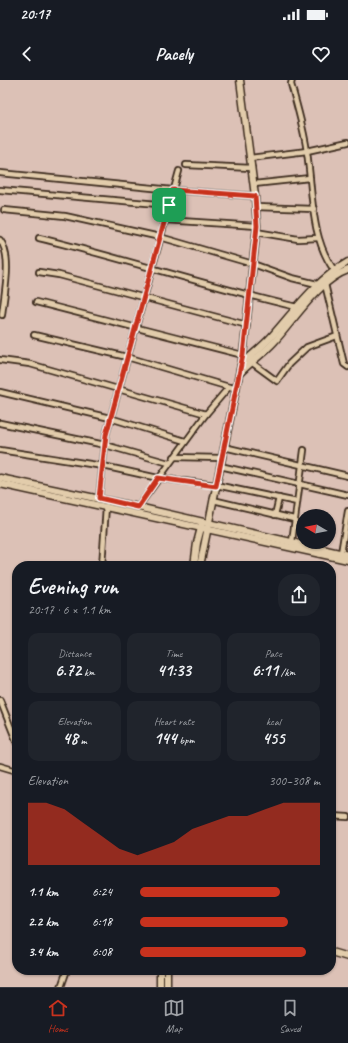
<!DOCTYPE html>
<html lang="en">
<head>
<meta charset="utf-8">
<style>
  body { margin:0; font-family:Caveat,sans-serif; background:#20242c; color:#f1f3f6; height:100vh; display:flex; flex-direction:column; font-size:15px; white-space:nowrap }
  * { box-sizing:border-box; margin:0 }
  p { font-size:13px; color:#9ea1a6 }
  .icon { flex:none; width:22px; height:22px; fill:none; stroke:currentColor; stroke-width:2; stroke-linecap:round; stroke-linejoin:round }
  .map { position:relative; flex:1; overflow:hidden }
  .drawer { position:absolute; left:12px; top:481px; width:324px; height:414px; display:flex; flex-direction:column; background:#171b24; border-radius:16px; box-shadow:0 1px 3px #0004 }
  .drawer>* { flex:none }
  .needle { width:26px; rotate:280deg }
  .buttons { position:absolute; left:296px; top:429px; display:grid; gap:8px }
  .buttons a { display:grid; place-items:center; width:40px; height:40px; border-radius:50%; background:#171b24; box-shadow:0 1px 3px #0004; font-size:20px }
  .pin { position:absolute; display:grid; place-items:center; width:34px; height:34px; color:#fff; margin:-17px; border-radius:8px; box-shadow:0 2px 6px #0006 }
  .round { display:grid; place-items:center; flex:none; width:42px; height:42px; border-radius:16px; background:#20242c }
  .headline { display:flex; align-items:center; justify-content:space-between; height:68px; padding:0 16px }
  h1 { font-size:22px; font-weight:600; line-height:30px }
  .stats { display:grid; grid-template-columns:repeat(3,1fr); gap:6px; height:68px; padding:4px 16px }
  .stats div { display:grid; align-content:center; border-radius:10px; background:#20242c; text-align:center }
  .stats b { font-size:17px; font-weight:600 }
  .stats small { font-size:11px; font-weight:400 }
  .stats p { font-size:11px }
  .chart { height:112px; padding:8px 16px }
  .chart p { display:flex; justify-content:space-between }
  .chart svg { width:100%; height:72px; margin-top:4px; fill:#c8321e; opacity:.7 }
  ul { padding:0 16px; list-style:none; font-size:13px }
  li { display:grid; grid-template-columns:64px 48px 1fr; align-items:center; height:30px }
  li i { height:10px; border-radius:5px; background:#c8321e }
  .status { display:flex; justify-content:space-between; align-items:center; height:28px; padding:0 20px; background:#171b24; direction:ltr }
  .status svg { height:11px; fill:currentColor }
  header { display:flex; justify-content:space-between; align-items:center; height:52px; padding:0 16px; background:#171b24; font-size:18px; font-weight:600 }
  .dock { display:flex; justify-content:space-around; align-items:center; height:56px; border-top:1px solid #363941; background:#171b24; font-size:11px; color:#9ea1a6 }
  .dock a { display:grid; justify-items:center; gap:2px }
  .dock .on { color:#c8321e }
  .map>svg:first-child { display:block }
</style>
</head>
<body>
<div class="status"><b>20:17</b><svg viewBox="0 0 49 12"><path d="M0 12V9h3v3zM5 12V6h3v6zM10 12V3h3v9zM15 12V0h3v12zM26 1h20v11H26zM47 4h2v5h-2z"/></svg></div>
<header><svg class="icon" aria-label="back" viewBox="0 0 24 24"><path d="M15 5l-7 7 7 7"/></svg>Pacely<svg class="icon" aria-label="heart" viewBox="0 0 24 24"><path d="M12 20l-8-8c-3-5 5-10 8-4 3-6 11-1 8 4z"/></svg></header>
<div class="map">
<svg width="348" height="907" viewBox="0 0 348 907">
  <rect width="100%" height="100%" fill="#dcc1b6"/>
  <filter id="ink" filterUnits="userSpaceOnUse"><feTurbulence type="fractalNoise" baseFrequency=".025" numOctaves="2"/><feDisplacementMap in="SourceGraphic" scale="8" xChannelSelector="R" yChannelSelector="G"/><feConvolveMatrix kernelMatrix="1 2 1 2 8 2 1 2 1" color-interpolation-filters="sRGB"/></filter>
  <g filter="url(#ink)">
    <g fill="none" stroke-linecap="round" stroke-linejoin="round">
      <defs>
        <g id="street">
          <path d="M 292,0 L 291,4 C 297,26 304,49 307,72 C 313,112 310,157 334,190"/>
          <path d="M 250,78 L 307,71 L 348,62"/>
          <path d="M 186,85 L 252,88"/>
          <path d="M 0,93 L 173,110 L 255,116"/>
          <path d="M 254,104 L 310,98"/>
          <path d="M 0,110 L 169,125"/>
          <path d="M 256,127 L 314,129"/>
          <path d="M 4,130 L 65,136 L 160,157 L 253,184 L 292,198 L 317,204"/>
          <path d="M 165,140 L 257,146"/>
          <path d="M 256,152 L 298,159 L 318,158"/>
          <path d="M 39,158 C 126,179 210,207 297,227"/>
          <path d="M 0,160 C 13,176 4,215 2,235"/>
          <path d="M 39,192 L 59,195 L 247,245"/>
          <path d="M 325,204 L 344,284 L 348,287"/>
          <path d="M 36,222 L 243,275"/>
          <path d="M 34,255 L 127,277 L 229,307"/>
          <path d="M 0,280 L 30,284 L 206,334"/>
          <path d="M 251,282 L 277,301 L 289,284 L 307,267 L 337,256"/>
          <path d="M 0,312 L 110,338 L 185,361"/>
          <path d="M 0,343 L 105,365 L 169,383"/>
          <path d="M 224,367 L 348,396"/>
          <path d="M 0,370 L 103,386 L 158,398 L 216,405 L 297,422"/>
          <path d="M 174,377 L 222,378"/>
          <path d="M 220,386 L 348,415"/>
          <path d="M 99,418 L 106,355 L 179,91"/>
          <path d="M 213,420 L 294,439"/>
          <path d="M 138,427 L 206,334 L 229,307 L 236,308"/>
          <path d="M 275,435 L 279,418"/>
          <path d="M 292,462 L 304,370"/>
          <path d="M 341,473 L 348,431"/>
          <path d="M 102,486 L 106,426"/>
          <path d="M 0,620 L 17,663"/>
          <path d="M 0,686 L 17,691"/>
          <path d="M 331,736 L 348,737"/>
          <path d="M 61,907 L 67,890"/>
        </g>
        <g id="secondary">
          <path d="M 242,284 C 251,275 262,267 271,257 C 295,230 316,200 348,182"/>
          <path d="M 240,293 C 251,282 264,273 274,262 C 295,239 319,200 348,190"/>
          <path d="M 0,398 L 138,427 L 348,475"/>
          <path d="M 0,404 L 348,480"/>
          <path d="M 194,486 L 197,463 L 202,444"/>
          <path d="M 200,486 L 243,275 L 257,146 L 255,116 L 240,0"/>
          <path d="M 331,872 L 348,877"/>
          <path d="M 160,890 L 160,907"/>
          <path d="M 167,890 L 167,907"/>
        </g>
      </defs>
      <use href="#street" stroke="#3b2a1e" stroke-width="8"/>
      <use href="#secondary" stroke="#3b2a1e" stroke-width="9"/>
      <use href="#street" stroke="#e2ccab" stroke-width="4.5"/>
      <use href="#secondary" stroke="#e2ccab" stroke-width="6"/>
    </g>
  </g>
  <g fill="none" stroke-linecap="round" stroke-linejoin="round" filter="url(#ink)">
    <defs>
      <path id="route" d="M 173,110 L 255,116 L 257,146 L 243,275 L 216,406 L 158,398 L 138,427 L 99,418 L 106,355 Z"/>
    </defs>
    <use href="#route" stroke="#fff" stroke-width="8"/>
    <use href="#route" stroke="#c8321e" stroke-width="5"/>
  </g>
</svg>
<div class="buttons">
<a><svg class="needle" viewBox="-14 -14 28 28"><path d="M0-13l5 13h-10z" fill="#e53935"/><path d="M0 13l5-13h-10z" fill="#9ea1a6"/></svg></a>
</div>
<div class="pin" style="left:169px;top:125px;background:#1e9e55"><svg class="icon" aria-label="arrive" viewBox="0 0 24 24"><path d="M6 21V4h12l-3 4 3 4H6"/></svg></div>
<section class="drawer">
<div class="headline"><div><h1>Evening run</h1><p>20:17 · 6 × 1.1 km</p></div><a class="round"><svg class="icon" aria-label="share" viewBox="0 0 24 24"><path d="M12 15V3M7 8l5-5 5 5M5 13v7h14v-7"/></svg></a></div>
<div class="stats">
<div><p>Distance</p><b>6.72<small> km</small></b></div>
<div><p>Time</p><b>41:33</b></div>
<div><p>Pace</p><b>6:11<small> /km</small></b></div>
</div>
<div class="stats">
<div><p>Elevation</p><b>48<small> m</small></b></div>
<div><p>Heart rate</p><b>144<small> bpm</small></b></div>
<div><p>kcal</p><b>455</b></div>
</div>
<div class="chart"><p><span>Elevation</span>300–308 m</p>
<svg viewBox="0 0 160 44" preserveAspectRatio="none"><path d="M0 44V6L10 6L20 10L30 18L40 26L50 34L60 38L70 34L80 30L90 22L100 18L110 14L120 14L130 10L140 6L150 6L160 6V44z"/></svg>
</div>
<ul>
<li><b>1.1 km</b>6:24<i style="width:78%"></i></li>
<li><b>2.2 km</b>6:18<i style="width:82%"></i></li>
<li><b>3.4 km</b>6:08<i style="width:92%"></i></li>
</ul>
</section>
</div>
<nav class="dock">
<a class="on"><svg class="icon" aria-label="home" viewBox="0 0 24 24"><path d="M3 11l9-7 9 7M6 9v11h12V9"/></svg>Home</a>
<a><svg class="icon" aria-label="map" viewBox="0 0 24 24"><path d="M3 6l6-2 6 2 6-2v14l-6 2-6-2-6 2zM9 4v14M15 6v14"/></svg>Map</a>
<a><svg class="icon" aria-label="saved" viewBox="0 0 24 24"><path d="M7 4h10v16l-5-4-5 4z"/></svg>Saved</a>
</nav>
</body>
</html>
